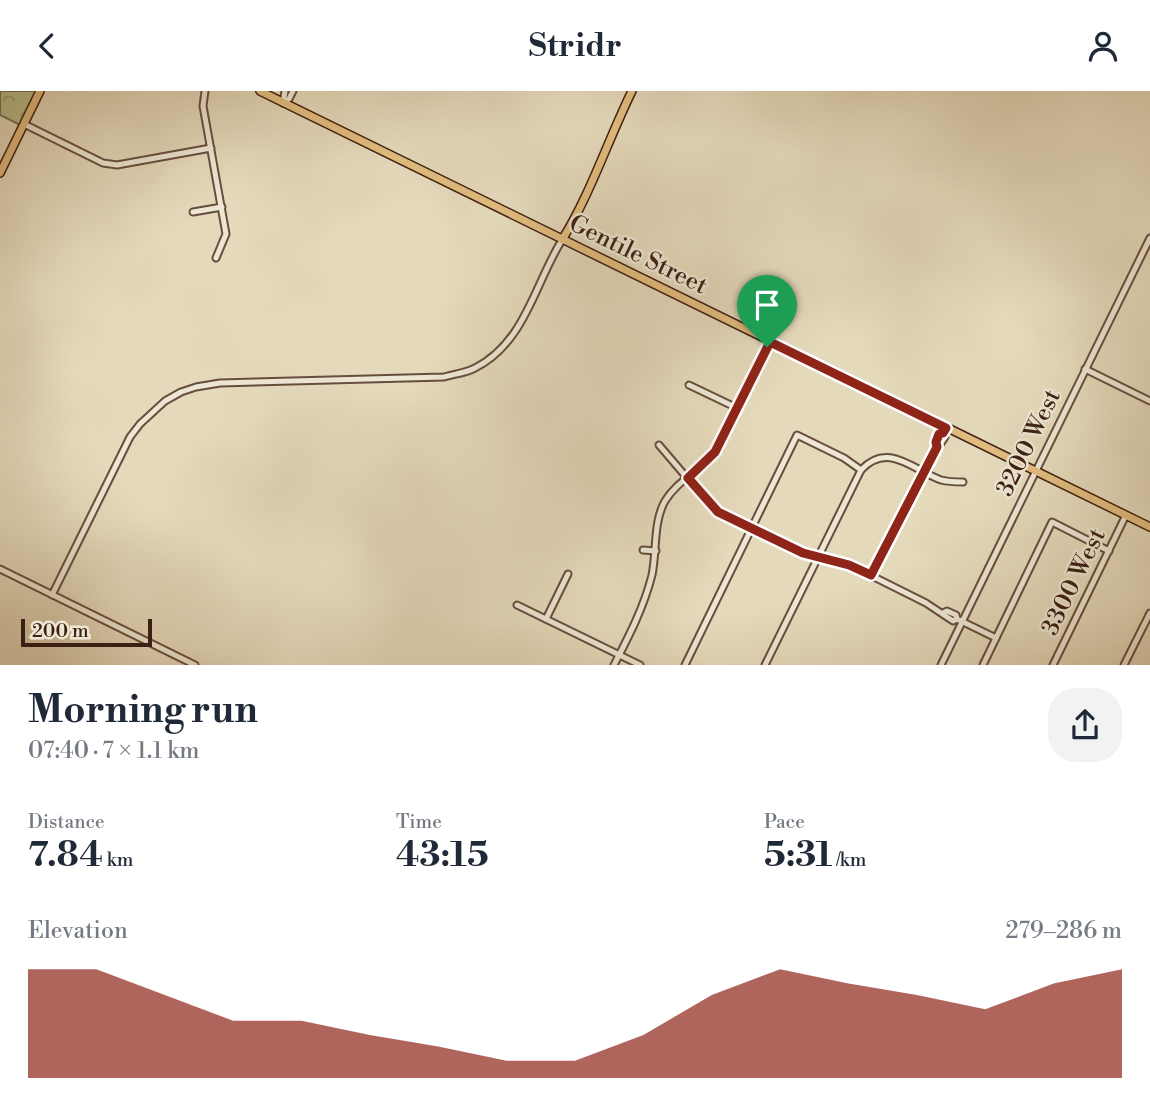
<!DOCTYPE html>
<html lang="en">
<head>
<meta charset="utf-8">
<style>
  body { margin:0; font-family:"Libre Bodoni",serif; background:#f2f2f3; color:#1f2937; height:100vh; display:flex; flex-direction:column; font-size:26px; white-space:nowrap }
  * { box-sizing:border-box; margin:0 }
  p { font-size:23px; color:#747a83 }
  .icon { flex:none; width:38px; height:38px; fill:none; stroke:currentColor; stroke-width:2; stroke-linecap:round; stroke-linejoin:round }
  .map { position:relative; height:574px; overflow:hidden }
  .drawer { display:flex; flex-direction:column; background:#fff; flex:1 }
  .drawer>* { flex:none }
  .scale { position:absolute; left:21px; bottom:18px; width:131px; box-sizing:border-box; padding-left:7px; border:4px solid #3c2013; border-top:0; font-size:19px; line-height:24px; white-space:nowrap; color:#3c2013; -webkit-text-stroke:5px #ede6d3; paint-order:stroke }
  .pin { position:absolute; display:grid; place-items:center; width:60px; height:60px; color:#fff; margin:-72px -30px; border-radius:50% 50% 50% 0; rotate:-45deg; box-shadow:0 0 7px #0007 }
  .pin .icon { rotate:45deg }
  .round { display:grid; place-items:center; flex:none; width:74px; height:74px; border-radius:28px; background:#f2f2f3 }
  .overview { display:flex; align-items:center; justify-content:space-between; height:119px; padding:0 28px }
  h1 { font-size:38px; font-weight:700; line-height:52px }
  .figures { display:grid; grid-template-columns:repeat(3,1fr); gap:10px; height:119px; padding:7px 28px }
  .figures div { display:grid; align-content:center }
  .figures b { font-size:35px; font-weight:700 }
  .figures small { font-size:19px; font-weight:400 }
  .figures p { font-size:19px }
  .chart { height:196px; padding:14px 28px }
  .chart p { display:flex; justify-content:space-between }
  .chart svg { width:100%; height:126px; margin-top:7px; fill:#8f2418; opacity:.7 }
  header { display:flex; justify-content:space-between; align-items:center; height:91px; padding:0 28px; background:#fff; font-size:32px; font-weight:700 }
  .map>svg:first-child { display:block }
</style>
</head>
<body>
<header><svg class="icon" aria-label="back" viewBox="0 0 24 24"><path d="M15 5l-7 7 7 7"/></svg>Stridr<svg class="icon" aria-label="person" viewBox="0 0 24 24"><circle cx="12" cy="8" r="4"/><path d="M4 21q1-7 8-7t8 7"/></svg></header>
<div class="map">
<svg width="1150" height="574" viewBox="0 0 1150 574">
  <defs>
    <pattern id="park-crowns" width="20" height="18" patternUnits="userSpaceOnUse" patternTransform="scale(1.75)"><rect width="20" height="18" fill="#babe8c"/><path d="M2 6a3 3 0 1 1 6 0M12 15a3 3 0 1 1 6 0" fill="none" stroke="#989a71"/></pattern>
  </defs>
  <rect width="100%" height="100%" fill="#e4d9bb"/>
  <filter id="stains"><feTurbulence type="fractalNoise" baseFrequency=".00286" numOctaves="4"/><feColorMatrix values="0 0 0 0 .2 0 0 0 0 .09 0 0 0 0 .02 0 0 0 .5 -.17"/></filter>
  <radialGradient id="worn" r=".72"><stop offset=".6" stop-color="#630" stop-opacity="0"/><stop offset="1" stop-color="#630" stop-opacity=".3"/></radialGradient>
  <path fill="url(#park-crowns)" stroke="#7b6f50" stroke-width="2" d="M 0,0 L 36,0 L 20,34 L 0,24 Z"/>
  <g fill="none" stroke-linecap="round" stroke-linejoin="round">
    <defs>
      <g id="minor">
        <path d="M 205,0 L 203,15 L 226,143 L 216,167"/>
        <path d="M 283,12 L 289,8 L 293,0"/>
        <path d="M 283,12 L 285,0"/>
        <path d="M 24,33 L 103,72 L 117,74 L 211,57"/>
        <path d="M 193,121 L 222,116"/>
        <path d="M 1085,278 L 1150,310"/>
        <path d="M 689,294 L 737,317"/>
        <path d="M 659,354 L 711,415 L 718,420 L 803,462 L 850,474 L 926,512 L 953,530 L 957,528"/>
        <path d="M 937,356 L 936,351 L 944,340"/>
        <path d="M 643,459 L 656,460"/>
        <path d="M 0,478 L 195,574"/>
        <path d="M 871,484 L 925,376 L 945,346 L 943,342"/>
        <path d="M 52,504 L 130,346 L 140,333 L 165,310 L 181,301 L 196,296 L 220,292 L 444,286 C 454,283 466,282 475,277 C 525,252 535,192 562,149"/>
        <path d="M 517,514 L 640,574"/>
        <path d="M 943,522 L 947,520 L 956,524 L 957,528 L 996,547"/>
        <path d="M 546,528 L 568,483"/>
        <path d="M 614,574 C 629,545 644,516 652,484 C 657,460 653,431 665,410 C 677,390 701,379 715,361 L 770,251"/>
        <path d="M 685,574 L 797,344 L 844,367 L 861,379 C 888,350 913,379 941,389 C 949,391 956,391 963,391"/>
        <path d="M 765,574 L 861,379"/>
        <path d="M 941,574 L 1150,147"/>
        <path d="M 983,574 L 1052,431 L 1109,460"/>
        <path d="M 1053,574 L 1126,424"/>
        <path d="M 1124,574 L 1150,522"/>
      </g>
      <g id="major">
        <path d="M 260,0 L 1150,436"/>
        <path d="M 0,82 L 40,0"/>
        <path d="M 562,149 C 591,102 608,49 632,0"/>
      </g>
    </defs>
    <use href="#minor" stroke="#664e3d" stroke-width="9"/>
    <use href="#major" stroke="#3c2013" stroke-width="10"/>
    <use href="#minor" stroke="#ede6d3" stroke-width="5"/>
    <use href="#major" stroke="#e2bc7e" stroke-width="7"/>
  </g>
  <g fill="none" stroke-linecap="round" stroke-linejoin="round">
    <defs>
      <path id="route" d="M 770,251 L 946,337 L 943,342 L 939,343 L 936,351 L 937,356 L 871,484 L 849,474 L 803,462 L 718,421 L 688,387 L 715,361 Z"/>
    </defs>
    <use href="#route" stroke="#fff" stroke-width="14"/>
    <use href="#route" stroke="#8f2418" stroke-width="9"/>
  </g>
  <g text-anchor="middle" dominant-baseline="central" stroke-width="5" stroke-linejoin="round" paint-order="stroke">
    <g font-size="24" fill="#3c2013" stroke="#ede6d3">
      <text transform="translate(638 164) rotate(26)">Gentile Street</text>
      <text transform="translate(1029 352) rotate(-64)">3200 West</text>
      <text transform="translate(1074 491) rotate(-64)">3300 West</text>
    </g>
  </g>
  <rect width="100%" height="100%" filter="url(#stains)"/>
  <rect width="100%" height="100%" fill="url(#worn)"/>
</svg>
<div class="scale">200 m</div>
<div class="pin" style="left:767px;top:256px;background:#1e9e55"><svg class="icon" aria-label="arrive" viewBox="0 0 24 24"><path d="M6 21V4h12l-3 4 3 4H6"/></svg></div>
</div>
<section class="drawer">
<div class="overview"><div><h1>Morning run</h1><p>07:40 · 7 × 1.1 km</p></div><a class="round"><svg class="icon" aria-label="share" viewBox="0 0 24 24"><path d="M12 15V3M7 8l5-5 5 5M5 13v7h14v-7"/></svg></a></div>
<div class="figures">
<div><p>Distance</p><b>7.84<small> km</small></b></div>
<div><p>Time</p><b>43:15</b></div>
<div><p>Pace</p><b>5:31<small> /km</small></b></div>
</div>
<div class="chart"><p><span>Elevation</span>279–286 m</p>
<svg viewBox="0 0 160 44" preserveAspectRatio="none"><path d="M0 44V6L10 6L20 15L30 24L40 24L50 29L60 33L70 38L80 38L90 29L100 15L110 6L120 11L130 15L140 20L150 11L160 6V44z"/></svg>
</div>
</section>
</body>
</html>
